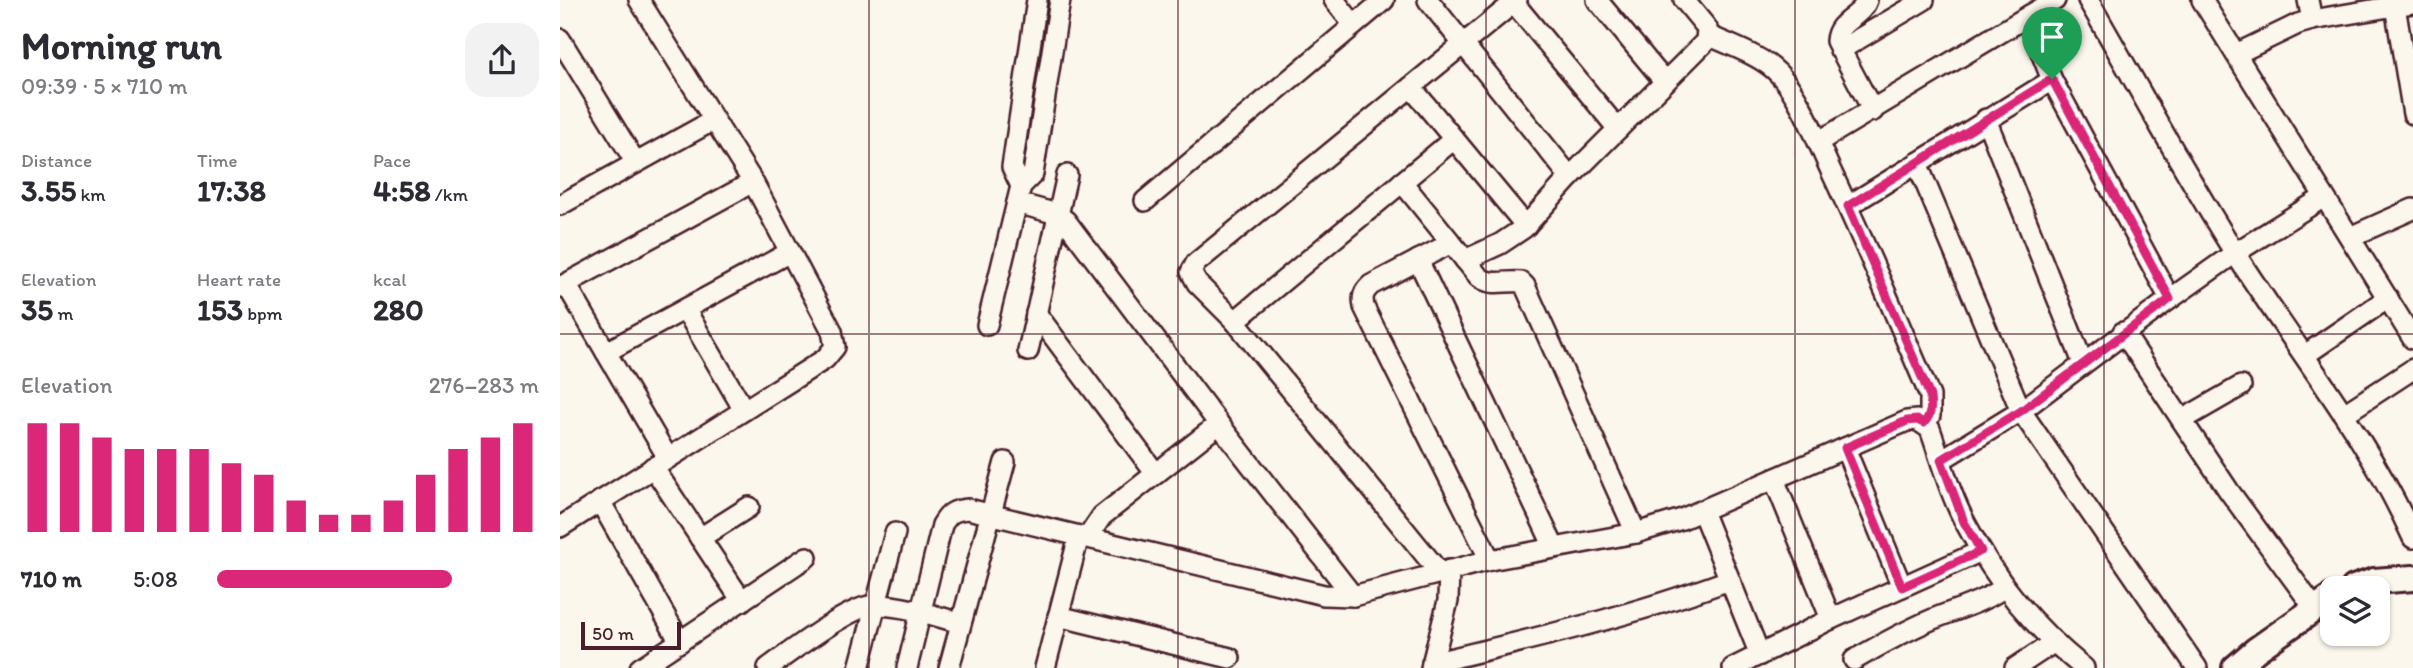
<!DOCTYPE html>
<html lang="en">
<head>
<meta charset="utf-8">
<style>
  body { margin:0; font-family:Itim,sans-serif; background:#f2f2f3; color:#2b2b33; height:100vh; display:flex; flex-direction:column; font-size:26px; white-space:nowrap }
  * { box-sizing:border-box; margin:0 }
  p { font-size:23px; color:#7c7c81 }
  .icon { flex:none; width:38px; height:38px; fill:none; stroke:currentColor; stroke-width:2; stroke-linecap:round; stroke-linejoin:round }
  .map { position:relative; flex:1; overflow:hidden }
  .panel { display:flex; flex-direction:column; background:#fff; width:560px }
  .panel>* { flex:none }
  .fabs { position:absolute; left:1760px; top:576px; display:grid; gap:14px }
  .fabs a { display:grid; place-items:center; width:70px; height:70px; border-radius:14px; background:#fff; box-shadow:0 2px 5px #0004; font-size:35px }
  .scale { position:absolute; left:21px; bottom:18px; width:100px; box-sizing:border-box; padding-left:7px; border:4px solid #4a1f2b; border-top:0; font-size:19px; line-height:24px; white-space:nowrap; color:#4a1f2b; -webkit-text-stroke:5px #fbf7ec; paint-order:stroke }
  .pin { position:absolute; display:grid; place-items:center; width:60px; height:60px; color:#fff; margin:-72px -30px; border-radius:50% 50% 50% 0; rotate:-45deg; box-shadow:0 0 7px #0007 }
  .pin .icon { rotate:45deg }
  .round { display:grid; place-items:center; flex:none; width:74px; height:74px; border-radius:21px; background:#f2f2f3 }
  .head { display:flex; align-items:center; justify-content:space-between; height:119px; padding:0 21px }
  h1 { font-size:38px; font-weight:700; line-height:52px }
  .stats { display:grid; grid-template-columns:repeat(3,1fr); gap:10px; height:119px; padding:7px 21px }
  .stats div { display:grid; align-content:center }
  .stats b { font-size:30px; font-weight:700 }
  .stats small { font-size:19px; font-weight:400 }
  .stats p { font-size:19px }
  .chart { height:196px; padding:14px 21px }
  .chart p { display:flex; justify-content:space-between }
  .chart svg { width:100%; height:126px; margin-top:7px; stroke:#db2777; stroke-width:6 }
  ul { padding:0 21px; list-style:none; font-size:23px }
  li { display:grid; grid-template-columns:112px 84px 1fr; align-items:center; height:52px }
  li i { height:18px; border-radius:9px; background:#db2777 }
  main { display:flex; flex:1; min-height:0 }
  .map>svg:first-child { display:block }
</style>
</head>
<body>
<main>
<section class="panel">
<div class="head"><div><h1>Morning run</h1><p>09:39 · 5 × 710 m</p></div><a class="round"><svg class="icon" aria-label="share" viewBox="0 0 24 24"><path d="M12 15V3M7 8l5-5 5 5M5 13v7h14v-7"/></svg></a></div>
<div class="stats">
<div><p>Distance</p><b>3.55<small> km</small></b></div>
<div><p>Time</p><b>17:38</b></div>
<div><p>Pace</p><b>4:58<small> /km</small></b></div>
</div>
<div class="stats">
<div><p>Elevation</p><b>35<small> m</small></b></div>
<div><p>Heart rate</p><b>153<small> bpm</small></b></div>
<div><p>kcal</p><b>280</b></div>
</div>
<div class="chart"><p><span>Elevation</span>276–283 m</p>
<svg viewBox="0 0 160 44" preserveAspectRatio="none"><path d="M5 44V6M15 44V6M25 44V11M35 44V15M45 44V15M55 44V15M65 44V20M75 44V24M85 44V33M95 44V38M105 44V38M115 44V33M125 44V24M135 44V15M145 44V11M155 44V6"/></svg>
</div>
<ul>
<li><b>710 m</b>5:08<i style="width:73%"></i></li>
</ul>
</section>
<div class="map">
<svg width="1853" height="668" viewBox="0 0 1853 668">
  <rect width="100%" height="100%" fill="#fbf7ec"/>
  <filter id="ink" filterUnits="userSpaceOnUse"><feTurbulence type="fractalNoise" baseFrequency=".0143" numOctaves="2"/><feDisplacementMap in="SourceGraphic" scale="14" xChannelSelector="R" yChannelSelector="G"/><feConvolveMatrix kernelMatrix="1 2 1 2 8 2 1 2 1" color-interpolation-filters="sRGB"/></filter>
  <g filter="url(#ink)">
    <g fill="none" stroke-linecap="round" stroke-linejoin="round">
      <defs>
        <g id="minor">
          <path d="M 774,0 L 794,25"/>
          <path d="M 868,0 L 1010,177"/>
          <path d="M 1037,0 L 1105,82"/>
          <path d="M 1307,0 C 1301,18 1277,20 1276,41 L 1313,111"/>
          <path d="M 1528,0 C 1577,84 1623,171 1675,253 C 1735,348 1807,435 1853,538"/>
          <path d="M 1642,0 L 1853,339"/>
          <path d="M 1748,0 L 1752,20"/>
          <path d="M 1834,0 L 1853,114"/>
          <path d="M 954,3 L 1058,129"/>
          <path d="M 1470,15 L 1479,47 L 1492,80 L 1610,299"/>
          <path d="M 1148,35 C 1171,46 1200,55 1218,73 C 1241,97 1257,141 1271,171 C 1306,245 1338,321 1370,396 L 1370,416 L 1364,423"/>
          <path d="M 0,39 L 76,163"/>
          <path d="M 1280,50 L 1364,0"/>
          <path d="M 1676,54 L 1738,24 L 1752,20 L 1853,3"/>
          <path d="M 851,87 L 966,226"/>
          <path d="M 1426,119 L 1523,363"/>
          <path d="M 1258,142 L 1495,0"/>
          <path d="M 1357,163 L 1461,411 L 1637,668"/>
          <path d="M 842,182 L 919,277 C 932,287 946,280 961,282 L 965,286 L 1076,533"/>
          <path d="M 461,186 L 452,167 L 477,0"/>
          <path d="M 585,201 L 824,0"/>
          <path d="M 457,203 L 497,214 L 506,221 L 659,424 L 793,596"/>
          <path d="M 0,205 L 154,120"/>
          <path d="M 1288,206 L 1492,80"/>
          <path d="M 1790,237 L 1853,209"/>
          <path d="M 891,243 L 811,285 C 803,292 802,297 804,307 L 930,560"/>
          <path d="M 858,260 L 994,547"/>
          <path d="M 905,260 L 940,244 L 964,228 L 1010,177 L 1146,41 L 1147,28 L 1124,0"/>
          <path d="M 6,284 L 108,458"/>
          <path d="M 0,287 L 193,182"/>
          <path d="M 125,309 L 184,410"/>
          <path d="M 476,313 L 596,474"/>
          <path d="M 675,321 L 894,139"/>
          <path d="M 427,325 L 461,186 L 473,174 L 500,0"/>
          <path d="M 1563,332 L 1669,491 L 1755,609"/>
          <path d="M 468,351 L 507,175"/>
          <path d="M 46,352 L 230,252"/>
          <path d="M 1745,355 L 1828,298"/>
          <path d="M 1784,414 L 1853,369"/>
          <path d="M 1622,420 L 1681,386"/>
          <path d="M 1285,448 L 1342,587"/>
          <path d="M 1381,460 L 1461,411 L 1610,299 L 1675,253 L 1764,197"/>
          <path d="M 93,467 L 182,601"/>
          <path d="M 1214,479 L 1271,619"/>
          <path d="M 40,501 L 120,642"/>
          <path d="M 1142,511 L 1200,655"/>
          <path d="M 0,527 L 265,359 L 275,347 L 272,331 L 193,182 L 79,0"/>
          <path d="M 140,538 L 189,507"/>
          <path d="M 527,538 L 542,516 L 659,424"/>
          <path d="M 879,572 L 675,321 L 637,283 L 631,272 L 636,263 L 957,0"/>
          <path d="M 498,616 L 670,658"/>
          <path d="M 1294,660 C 1320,645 1345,631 1373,619 C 1397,609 1421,603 1444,588"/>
          <path d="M 872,663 C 973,639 1072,616 1169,580"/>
          <path d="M 80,668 L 247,557"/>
          <path d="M 208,668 C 229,653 291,605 315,605 C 343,605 373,615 400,623"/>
          <path d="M 299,668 L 335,533"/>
          <path d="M 347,668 L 382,525 C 389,513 394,510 408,509 L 764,595 L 793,596 L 930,560 L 1076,533 L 1122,519 L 1347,421 L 1357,420 L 1370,429 C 1381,460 1390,495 1406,524 C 1437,583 1472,626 1524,668"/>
          <path d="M 389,668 L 445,462"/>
          <path d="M 485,668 L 519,536"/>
          <path d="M 871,668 L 888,601 L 889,570"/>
          <path d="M 1173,668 L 1271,619 L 1421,551"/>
          <path d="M 1455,668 L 1493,643"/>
        </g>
        <g id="major">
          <path d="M 1794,588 L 1814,581 L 1853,578"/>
          <path d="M 1675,668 L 1696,650 L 1773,596"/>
        </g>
      </defs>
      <use href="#minor" stroke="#4a1f2b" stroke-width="24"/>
      <use href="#major" stroke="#4a1f2b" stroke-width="30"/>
      <use href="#minor" stroke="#fbf7ec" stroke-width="19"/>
      <use href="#major" stroke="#fbf7ec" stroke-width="24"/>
    </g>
  </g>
  <g fill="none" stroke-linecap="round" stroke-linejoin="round" filter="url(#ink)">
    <defs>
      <path id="route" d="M 1492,79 L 1610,299 L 1461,411 L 1381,460 L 1404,522 L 1421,551 L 1342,587 L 1285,448 L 1347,421 L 1357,420 L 1364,423 C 1372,414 1371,407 1370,396 L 1288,206 Z"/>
    </defs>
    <use href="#route" stroke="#fff" stroke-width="14"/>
    <use href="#route" stroke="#db2777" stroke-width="9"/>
  </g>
  <path fill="none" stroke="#4a1f2b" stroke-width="2" stroke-opacity="0.55" d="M 309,0 L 309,668M 618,0 L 618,668M 926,0 L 926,668M 1235,0 L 1235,668M 1544,0 L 1544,668M 0,334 L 1853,334"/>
</svg>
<div class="fabs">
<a><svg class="icon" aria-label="layers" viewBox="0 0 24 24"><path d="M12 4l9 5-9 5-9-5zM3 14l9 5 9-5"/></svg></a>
</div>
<div class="scale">50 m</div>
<div class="pin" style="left:1492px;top:79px;background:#1e9e55"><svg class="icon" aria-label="arrive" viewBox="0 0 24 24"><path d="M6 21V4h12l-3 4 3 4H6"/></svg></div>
</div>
</main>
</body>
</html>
